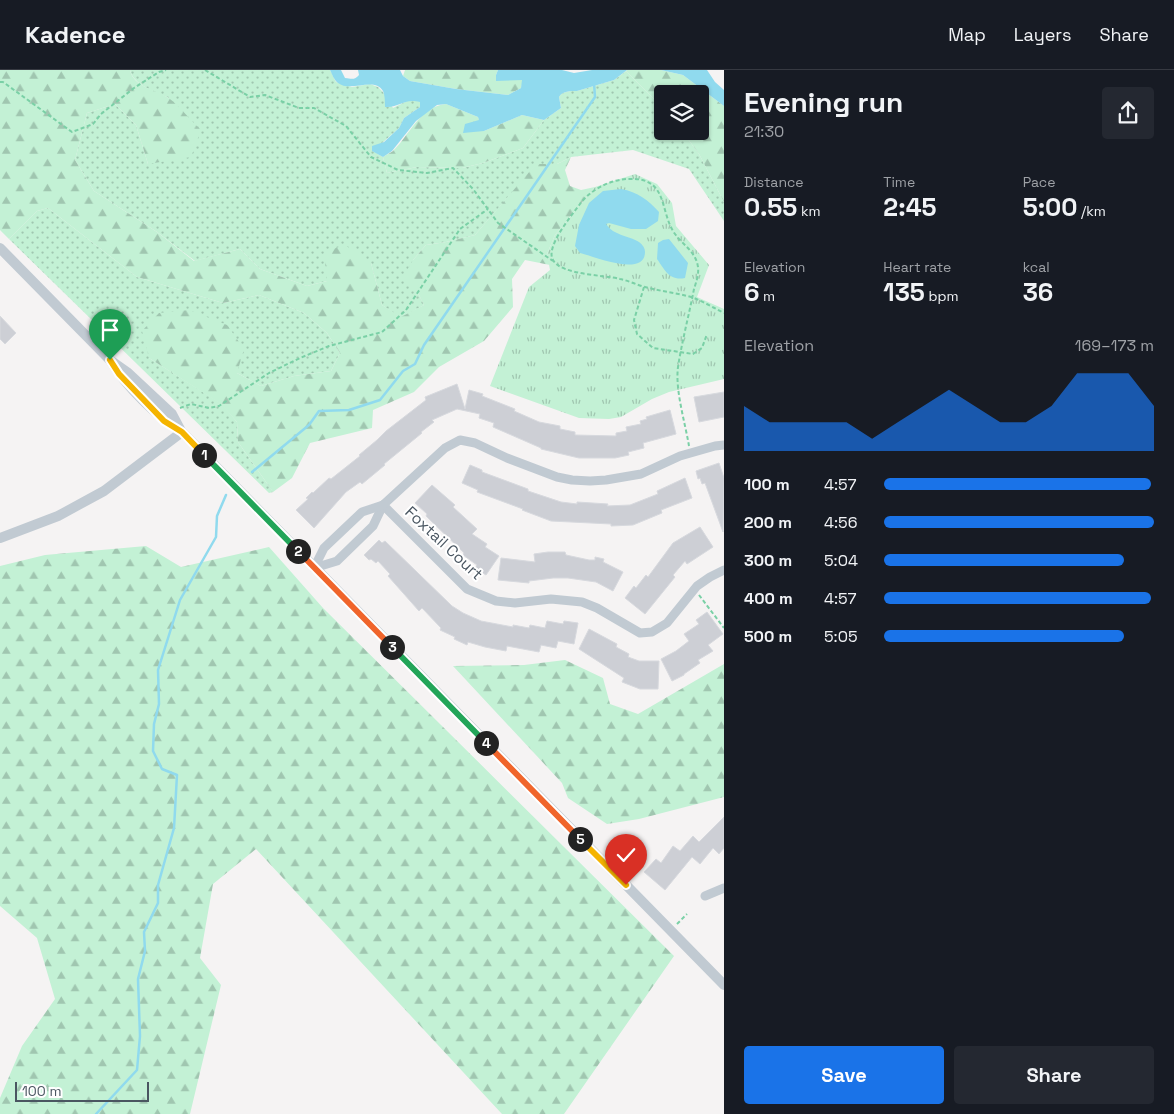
<!DOCTYPE html>
<html lang="en">
<head>
<meta charset="utf-8">
<style>
  body { margin:0; font-family:"Space Grotesk",sans-serif; background:#242831; color:#f1f3f6; height:100vh; display:flex; flex-direction:column; font-size:19px; white-space:nowrap }
  * { box-sizing:border-box; margin:0 }
  p { font-size:16px; color:#9ea1a6 }
  .icon { flex:none; width:28px; height:28px; fill:none; stroke:currentColor; stroke-width:2; stroke-linecap:round; stroke-linejoin:round }
  .map { position:relative; flex:1; overflow:hidden }
  .panel { display:flex; flex-direction:column; background:#171b24; width:450px }
  .panel>* { flex:none }
  .tools { position:absolute; left:654px; top:15px; display:grid; gap:10px }
  .tools a { display:grid; place-items:center; width:55px; height:55px; border-radius:5px; background:#171b24; box-shadow:0 1px 4px #0004; font-size:25px }
  .scale { position:absolute; left:15px; bottom:12px; width:134px; box-sizing:border-box; padding-left:5px; border:2px solid #4a5661; border-top:0; font-size:14px; line-height:18px; white-space:nowrap; color:#4a5661; -webkit-text-stroke:4px #fff; paint-order:stroke }
  .pin { position:absolute; display:grid; place-items:center; width:42px; height:42px; color:#fff; margin:-51px -21px; border-radius:50% 50% 50% 0; rotate:-45deg; box-shadow:0 0 5px #0007 }
  .pin .icon { rotate:45deg }
  .km { position:absolute; width:25px; height:25px; margin:-12px; border-radius:50%; background:#222; color:#fff; font-size:14px; line-height:25px; text-align:center }
  .round { display:grid; place-items:center; flex:none; width:52px; height:52px; border-radius:5px; background:#242831 }
  .headline { display:flex; align-items:center; justify-content:space-between; height:85px; padding:0 20px }
  h1 { font-size:28px; font-weight:700; line-height:38px }
  .metrics { display:grid; grid-template-columns:repeat(3,1fr); gap:8px; height:85px; padding:5px 20px }
  .metrics div { display:grid; align-content:center }
  .metrics b { font-size:25px; font-weight:700 }
  .metrics small { font-size:14px; font-weight:400 }
  .metrics p { font-size:14px }
  .chart { height:140px; padding:10px 20px }
  .chart p { display:flex; justify-content:space-between }
  .chart svg { width:100%; height:90px; margin-top:5px; fill:#1a73e8; opacity:.7 }
  .primary-button { display:flex; gap:10px; margin-top:auto; padding:10px 20px }
  .primary-button a { flex:1; height:58px; border-radius:5px; background:#1a73e8; color:#fff; font-size:20px; font-weight:700; line-height:58px; text-align:center }
  .primary-button a+a { background:#242831; color:#f1f3f6 }
  ul { padding:0 20px; list-style:none; font-size:16px }
  li { display:grid; grid-template-columns:80px 60px 1fr; align-items:center; height:38px }
  li i { height:12px; border-radius:6px; background:#1a73e8 }
  header { display:flex; align-items:center; gap:30px; box-sizing:border-box; height:70px; padding:0 25px; background:#171b24; border-bottom:1px solid #363941 }
  header strong { font-size:24px }
  nav { display:flex; gap:28px; margin-inline-start:auto; font-size:18px }
  main { display:flex; flex:1; min-height:0 }
  .map>svg:first-child { display:block }
</style>
</head>
<body>
<header>
<strong>Kadence</strong>
<nav><a>Map</a><a>Layers</a><a>Share</a></nav>
</header>
<main>
<div class="map">
<svg width="724" height="1044" viewBox="0 0 724 1044">
  <defs>
    <pattern id="grass-dots" width="8" height="8" patternUnits="userSpaceOnUse" patternTransform="scale(1.25)"><rect width="8" height="8" fill="#c3f1d5"/><path d="M2 2h.1M6 6h.1" fill="none" stroke="#a0c6b0" stroke-width="1.8" stroke-linecap="round"/></pattern>
    <pattern id="forest-firs" width="22" height="20" patternUnits="userSpaceOnUse" patternTransform="scale(1.25)"><rect width="22" height="20" fill="#c3f1d5"/><path d="M5 1l3.5 6h-7zM16 11l3.5 6h-7z" fill="#a0c6b0"/></pattern>
    <pattern id="park-tufts" width="24" height="20" patternUnits="userSpaceOnUse" patternTransform="scale(1.25)"><rect width="24" height="20" fill="#c3f1d5"/><path d="M3 7l-1-3M5 7V3M7 7l1-3M15 17l-1-3M17 17v-4M19 17l1-3" fill="none" stroke="#a0c6b0"/></pattern>
  </defs>
  <rect width="100%" height="100%" fill="#f5f3f3"/>
  <g fill="url(#grass-dots)">
    <path d="M 130,0 L 330,0 L 336,12 L 352,17 L 370,14 L 378,17 L 383,22 L 393,38 L 409,30 L 420,31 L 420,37 L 404,48 L 399,58 L 373,81 L 383,87 L 387,103 L 417,97 L 462,98 L 483,93 L 523,78 L 544,50 L 561,38 L 559,27 C 562,21 571,21 577,21 L 614,10 L 626,1 L 662,37 L 662,61 L 682,61 L 699,84 L 724,132 L 724,151 L 689,99 L 633,80 L 571,87 L 557,94 L 536,95 L 475,165 L 446,172 L 426,175 L 413,190 L 418,223 L 424,235 L 401,248 L 382,235 L 371,193 L 327,211 L 307,216 L 260,199 L 240,179 L 195,191 L 157,162 L 94,121 L 75,90 L 87,43 L 115,34 L 136,55 L 148,94 L 169,28 C 156,22 133,15 130,0 Z"/>
    <path d="M 48,138 L 137,207 L 223,233 L 259,225 L 304,243 L 327,263 L 340,283 L 331,301 L 294,306 L 261,316 L 237,303 L 149,288 L 222,334 L 237,352 L 238,372 L 273,422 L 269,423 L 9,169 L 37,141 Z"/>
  </g>
  <g fill="url(#forest-firs)">
    <path d="M 0,0 L 130,0 C 133,16 155,20 167,27 C 178,34 191,51 201,60 L 191,87 L 148,94 L 136,55 L 115,34 L 87,43 L 75,90 L 94,121 L 157,162 L 194,191 L 240,179 L 260,199 L 307,216 L 327,211 L 324,182 L 345,175 L 371,193 L 382,235 L 401,247 L 424,235 L 418,223 L 402,209 L 413,190 L 426,175 L 446,172 L 475,165 L 536,94 L 557,94 L 571,87 L 565,100 L 570,116 L 581,120 L 595,117 L 555,165 L 547,184 L 550,195 L 525,190 L 512,209 L 513,237 L 484,271 L 439,297 L 414,322 L 373,340 L 372,358 L 310,373 L 292,408 L 273,422 L 238,372 L 237,352 L 221,334 L 149,288 L 142,261 L 159,243 L 189,240 L 227,255 L 244,279 L 237,303 L 261,316 L 294,306 L 331,301 L 340,283 L 327,263 L 304,243 L 259,225 L 223,233 L 137,207 L 48,138 L 37,141 L 9,169 L 0,160 Z"/>
    <path d="M 405,0 L 498,0 L 496,5 L 523,10 L 521,18 L 508,25 L 456,19 L 410,11 L 403,6 Z"/>
    <path d="M 627,0 L 661,0 L 683,5 L 724,36 L 724,132 L 699,84 L 682,61 L 700,61 L 700,24 L 662,24 L 662,37 L 626,1 Z"/>
    <path d="M 446,34 L 478,47 L 484,61 L 522,45 L 544,50 L 523,78 L 483,93 L 462,98 L 417,97 L 387,103 L 383,87 C 386,85 390,83 393,81 C 410,65 419,37 446,34 Z"/>
    <path d="M 146,476 L 181,497 L 269,477 L 323,538 L 674,886 L 564,1044 L 502,1044 L 256,779 L 213,814 L 200,888 L 221,915 L 190,1044 L 0,1044 L 0,1028 L 22,976 L 55,929 L 37,868 L 0,836 L 0,496 L 45,485 Z"/>
    <path d="M 565,590 L 603,608 L 610,634 L 638,644 L 724,594 L 724,727 L 639,749 L 607,754 L 568,728 L 562,713 L 453,596 L 524,595 Z"/>
  </g>
  <path fill="url(#park-tufts)" d="M 635,104 L 657,114 L 672,133 L 676,156 L 709,195 L 697,227 L 724,239 L 724,309 L 669,322 L 652,329 L 621,347 L 609,349 L 579,348 L 490,316 L 529,217 L 550,200 L 547,184 L 555,165 L 595,117 Z"/>
  <g fill="#90daee">
    <path d="M 330,0 L 341,0 L 345,8 C 352,9 355,10 359,5 L 358,0 L 400,0 L 403,6 L 410,11 L 456,19 L 508,25 L 521,18 L 522,10 L 496,11 L 496,5 L 498,0 L 562,0 L 574,3 L 592,0 L 627,0 L 614,10 L 577,21 C 571,21 562,21 559,27 L 561,38 L 544,50 L 522,45 L 484,61 L 463,63 L 465,54 L 479,50 L 478,47 L 446,34 L 437,35 L 416,51 L 392,81 L 383,87 L 372,81 L 372,76 L 384,72 L 399,58 L 404,48 L 420,37 L 420,32 C 403,28 400,38 385,37 C 385,33 385,25 383,21 C 374,6 351,23 338,13 C 334,10 332,4 330,0 Z"/>
    <path d="M 661,0 L 707,0 L 715,12 L 724,20 L 724,36 L 683,5 Z"/>
    <path d="M 621,119 C 638,122 648,130 659,142 L 658,151 L 646,159 L 631,159 L 609,153 L 606,154 C 614,166 628,165 639,172 C 643,175 645,178 645,182 C 645,208 593,186 580,183 L 575,176 L 579,155 L 589,133 L 603,121 Z"/>
    <path d="M 669,169 L 688,193 L 685,208 C 669,211 665,200 657,189 L 658,173 L 663,170 Z"/>
  </g>
  <g fill="none" stroke-linecap="round" stroke-linejoin="round">
    <g stroke="#90daee" stroke-width="2.5">
      <path d="M 252,402 L 309,355 L 319,341 L 349,340 L 380,330 L 403,301 L 415,294 L 424,275 L 595,27 L 594,13"/>
      <path d="M 96,1044 L 137,1000 L 140,966 L 138,909 L 145,881 L 144,862 L 158,833 L 158,815 L 174,758 L 177,705 L 162,699 L 153,681 L 154,654 L 159,634 L 158,600 L 180,530 L 216,467 L 217,446 L 226,425"/>
    </g>
  </g>
  <g fill="#cdcfd5" stroke="#d7d9de">
    <path d="M 0,246 L 16,263 L 5,274 L 0,269 Z"/>
    <path d="M 457,314 L 465,339 L 469,320 L 483,324 L 482,326 L 515,339 L 514,341 L 539,352 L 560,356 L 560,359 L 575,362 L 575,365 L 616,366 L 616,363 L 627,361 L 626,357 L 641,354 L 640,351 L 647,349 L 646,347 L 670,340 L 676,364 L 643,373 L 644,378 L 628,382 L 629,385 L 615,388 L 579,388 L 541,379 L 541,378 L 493,357 L 494,353 L 479,348 L 480,344 L 457,339 L 432,350 L 434,352 L 421,362 L 422,363 L 384,394 L 385,395 L 362,414 L 360,412 L 346,422 L 314,458 L 296,440 L 308,429 L 306,428 L 312,422 L 313,423 L 329,408 L 331,409 L 360,386 L 359,385 L 377,370 L 386,361 L 426,330 L 425,327 Z"/>
    <path d="M 724,322 L 724,347 L 699,352 L 694,327 Z"/>
    <path d="M 719,393 L 724,408 L 723,462 L 705,413 L 702,414 L 700,408 L 698,409 L 696,401 Z"/>
    <path d="M 470,395 L 482,400 L 482,402 L 528,419 L 528,421 L 561,432 L 577,434 L 577,432 L 608,434 L 607,436 L 630,435 L 658,424 L 657,421 L 685,408 L 692,428 L 661,440 L 662,443 L 633,455 L 611,456 L 611,454 L 551,451 L 522,440 L 523,439 L 477,422 L 478,420 L 462,413 Z"/>
    <path d="M 432,415 L 455,435 L 453,437 L 477,459 L 472,464 L 487,474 L 485,477 L 499,486 L 486,505 L 475,498 L 477,495 L 463,485 L 464,483 L 426,446 L 427,444 L 415,433 Z"/>
    <path d="M 700,457 L 713,477 L 687,494 L 685,491 L 673,505 L 675,507 L 645,544 L 625,528 L 634,516 L 636,518 L 646,505 L 648,507 L 673,473 Z"/>
    <path d="M 379,470 L 382,473 L 385,471 L 452,536 L 463,543 L 481,551 L 513,557 L 513,555 L 529,558 L 530,555 L 545,558 L 547,551 L 563,554 L 564,551 L 578,553 L 574,574 L 558,571 L 556,578 L 541,575 L 539,582 L 507,576 L 506,581 L 485,577 L 468,572 L 467,575 L 454,569 L 455,567 L 440,560 L 441,558 L 422,538 L 419,541 L 388,506 L 390,504 L 378,491 L 376,493 L 371,489 L 369,490 L 364,485 Z"/>
    <path d="M 548,482 L 565,482 L 566,485 L 589,490 L 595,490 L 595,487 L 604,489 L 603,492 L 623,502 L 613,521 L 596,512 L 568,508 L 553,508 L 529,511 L 529,513 L 498,510 L 501,488 L 535,492 L 534,484 Z"/>
    <path d="M 707,542 L 723,564 L 708,575 L 713,581 L 698,590 L 700,593 L 684,604 L 684,605 L 672,611 L 661,589 L 676,581 L 689,571 L 684,564 L 699,554 L 696,550 Z"/>
    <path d="M 589,559 L 617,574 L 616,577 L 629,584 L 628,587 L 639,591 L 659,591 L 658,619 L 640,619 L 622,612 L 624,608 L 579,579 Z"/>
    <path d="M 724,747 L 724,778 L 719,784 L 713,778 L 700,794 L 692,787 L 665,820 L 644,802 L 656,789 L 661,793 L 673,776 L 680,781 L 693,766 L 699,772 Z"/>
  </g>
  <g fill="none" stroke-linecap="round" stroke-linejoin="round">
    <g stroke="#7ad0a6" stroke-width="2" stroke-dasharray="4 2.5" stroke-linecap="butt">
      <path d="M 205,0 L 250,27 L 265,25 L 299,38 L 314,38 L 346,56 L 371,87 L 398,100 L 427,103 L 453,98 L 473,119 L 498,153 L 553,191"/>
      <path d="M 0,12 L 3,12 L 72,62 L 93,54 L 101,44 L 134,18 L 159,2 L 166,0"/>
      <path d="M 644,217 L 634,250 L 637,264 L 653,278 L 693,284 L 702,278 L 707,264"/>
      <path d="M 180,338 L 191,334 L 209,338 L 219,336 L 269,303 L 300,288 L 329,276 L 382,262 L 406,240 L 460,159 L 488,139"/>
      <path d="M 689,376 C 685,352 675,320 678,297 C 682,271 689,245 694,219 C 696,213 699,204 698,197 C 696,182 683,175 675,164 C 659,142 669,107 629,109 C 611,109 590,120 580,134 C 572,145 545,177 553,190 C 561,205 605,205 620,209 C 630,211 639,216 649,218 C 664,222 679,223 694,228 C 704,232 714,238 724,243"/>
      <path d="M 699,525 L 724,558"/>
      <path d="M 677,854 L 687,844"/>
    </g>
    <g stroke="#c1cad2" stroke-width="9">
      <path d="M 383,435 L 467,519 L 496,531 L 515,533 L 551,529 L 582,532 L 597,538 L 640,563 L 652,562 L 667,553 L 697,516 L 710,507 L 724,500"/>
      <path d="M 314,498 L 337,491 L 373,456 L 383,435 L 445,378 L 460,370 L 475,373 L 507,388 L 557,407 L 572,410 L 590,411 L 606,410 L 641,404 L 680,386 L 715,376 L 724,375"/>
      <path d="M 314,498 L 324,478 L 362,442 L 383,435"/>
      <path d="M 705,826 L 724,818"/>
    </g>
    <g stroke="#c1cad2" stroke-width="10">
      <path d="M 0,178 L 110,290 L 127,302 L 172,344 L 181,361"/>
      <path d="M 110,290 C 127,317 155,345 182,362 L 724,915"/>
      <path d="M 0,468 L 58,446 L 104,421 L 182,362"/>
    </g>
  </g>
  <g fill="none" stroke-linecap="round" stroke-linejoin="round">
    <defs>
      <path id="split-1" d="M 110,290 L 119,304 L 164,351 L 182,362 L 204,385"/>
      <path id="split-2" d="M 204,385 L 298,481"/>
      <path id="split-3" d="M 298,481 L 392,577"/>
      <path id="split-4" d="M 392,577 L 486,673"/>
      <path id="split-5" d="M 486,673 L 580,769"/>
      <path id="split-6" d="M 580,769 L 626,815"/>
    </defs>
    <use href="#split-1" stroke="#fff" stroke-width="10"/>
    <use href="#split-2" stroke="#fff" stroke-width="10"/>
    <use href="#split-3" stroke="#fff" stroke-width="10"/>
    <use href="#split-4" stroke="#fff" stroke-width="10"/>
    <use href="#split-5" stroke="#fff" stroke-width="10"/>
    <use href="#split-6" stroke="#fff" stroke-width="10"/>
    <use href="#split-1" stroke="#f5b400" stroke-width="6"/>
    <use href="#split-2" stroke="#22a559" stroke-width="6"/>
    <use href="#split-3" stroke="#f0652b" stroke-width="6"/>
    <use href="#split-4" stroke="#22a559" stroke-width="6"/>
    <use href="#split-5" stroke="#f0652b" stroke-width="6"/>
    <use href="#split-6" stroke="#f5b400" stroke-width="6"/>
  </g>
  <g text-anchor="middle" dominant-baseline="central" stroke-width="4" stroke-linejoin="round" paint-order="stroke">
    <g font-size="16" fill="#4a5661" stroke="#fff">
      <text transform="translate(444 473) rotate(43)">Foxtail Court</text>
    </g>
  </g>
</svg>
<div class="tools">
<a><svg class="icon" aria-label="layers" viewBox="0 0 24 24"><path d="M12 4l9 5-9 5-9-5zM3 14l9 5 9-5"/></svg></a>
</div>
<div class="scale">100 m</div>
<div class="pin" style="left:110px;top:290px;background:#1e9e55"><svg class="icon" aria-label="arrive" viewBox="0 0 24 24"><path d="M6 21V4h12l-3 4 3 4H6"/></svg></div>
<div class="pin" style="left:626px;top:815px;background:#d93025"><svg class="icon" aria-label="check" viewBox="0 0 24 24"><path d="M5 12l5 5 9-10"/></svg></div>
<b class="km" style="left:204px;top:385px">1</b>
<b class="km" style="left:298px;top:481px">2</b>
<b class="km" style="left:392px;top:577px">3</b>
<b class="km" style="left:486px;top:673px">4</b>
<b class="km" style="left:580px;top:769px">5</b>
</div>
<section class="panel">
<div class="headline"><div><h1>Evening run</h1><p>21:30</p></div><a class="round"><svg class="icon" aria-label="share" viewBox="0 0 24 24"><path d="M12 15V3M7 8l5-5 5 5M5 13v7h14v-7"/></svg></a></div>
<div class="metrics">
<div><p>Distance</p><b>0.55<small> km</small></b></div>
<div><p>Time</p><b>2:45</b></div>
<div><p>Pace</p><b>5:00<small> /km</small></b></div>
</div>
<div class="metrics">
<div><p>Elevation</p><b>6<small> m</small></b></div>
<div><p>Heart rate</p><b>135<small> bpm</small></b></div>
<div><p>kcal</p><b>36</b></div>
</div>
<div class="chart"><p><span>Elevation</span>169–173 m</p>
<svg viewBox="0 0 160 44" preserveAspectRatio="none"><path d="M0 44V22L10 30L20 30L30 30L40 30L50 38L60 30L70 22L80 14L90 22L100 30L110 30L120 22L130 6L140 6L150 6L160 22V44z"/></svg>
</div>
<ul>
<li><b>100 m</b>4:57<i style="width:99%"></i></li>
<li><b>200 m</b>4:56<i style="width:100%"></i></li>
<li><b>300 m</b>5:04<i style="width:89%"></i></li>
<li><b>400 m</b>4:57<i style="width:99%"></i></li>
<li><b>500 m</b>5:05<i style="width:89%"></i></li>
</ul>
<div class="primary-button"><a>Save</a><a>Share</a></div>
</section>
</main>
</body>
</html>
